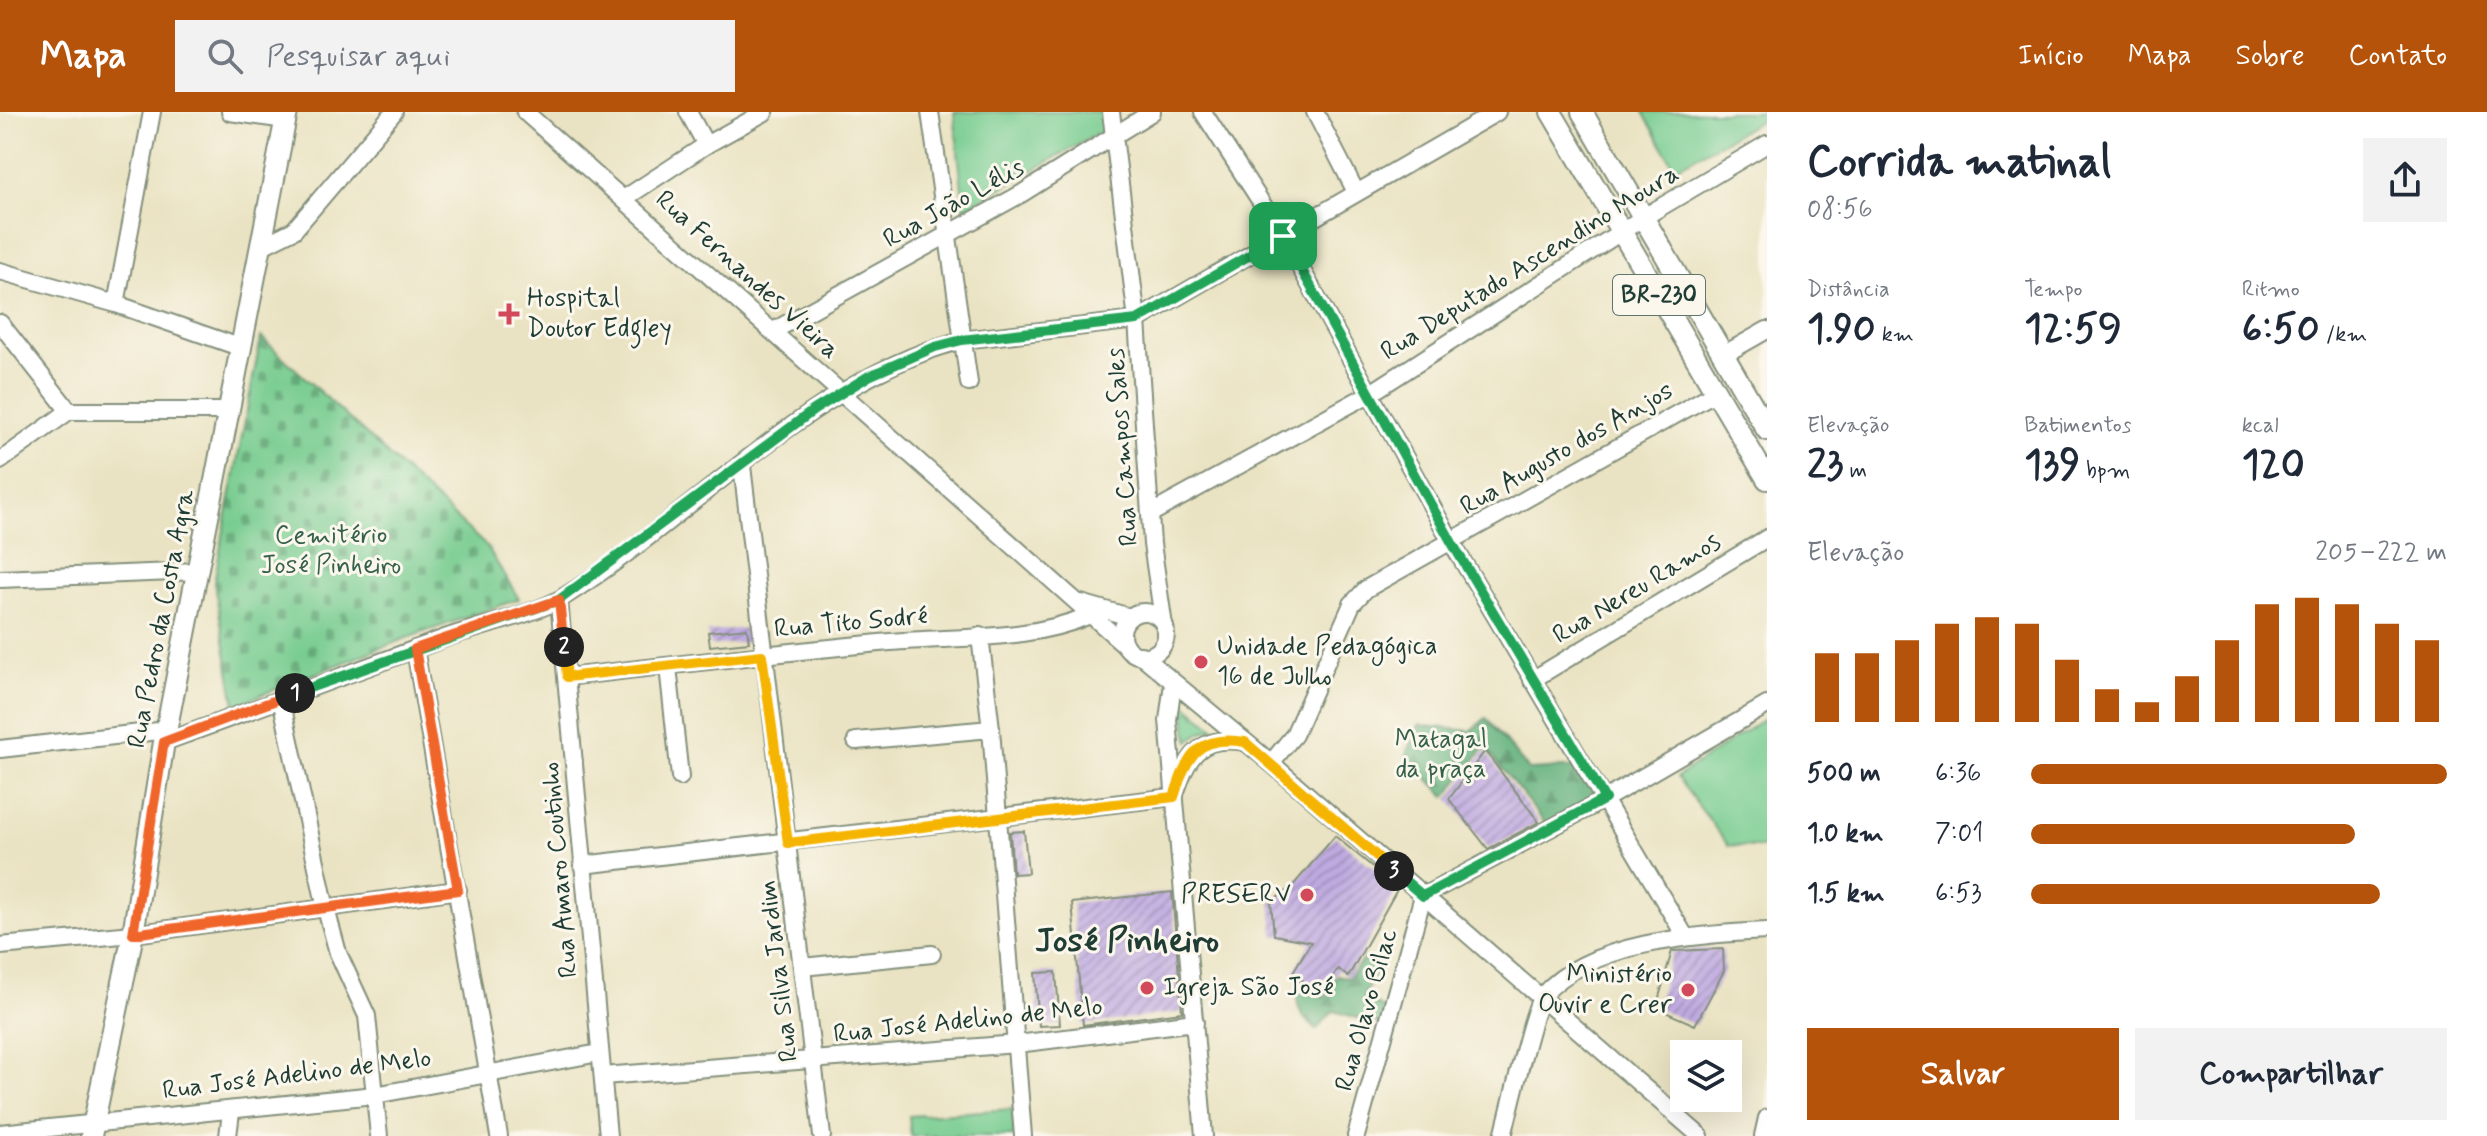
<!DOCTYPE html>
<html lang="pt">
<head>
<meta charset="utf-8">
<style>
  body { margin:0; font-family:Mynerve,sans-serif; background:#f2f2f3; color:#1f2937; height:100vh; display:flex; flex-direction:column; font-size:30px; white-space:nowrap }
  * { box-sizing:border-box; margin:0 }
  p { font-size:26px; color:#747a83 }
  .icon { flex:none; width:44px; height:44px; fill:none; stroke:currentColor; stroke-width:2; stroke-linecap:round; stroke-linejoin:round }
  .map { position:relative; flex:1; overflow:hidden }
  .panel { display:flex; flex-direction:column; background:#fff; width:720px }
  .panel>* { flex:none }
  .buttons { position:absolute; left:1670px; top:928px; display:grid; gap:16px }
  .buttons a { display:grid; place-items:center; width:72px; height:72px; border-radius:0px; background:#fff; box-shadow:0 8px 32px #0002; font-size:40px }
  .pin { position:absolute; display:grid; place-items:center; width:68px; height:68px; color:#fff; margin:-34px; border-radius:16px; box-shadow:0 4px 12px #0006 }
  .km { position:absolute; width:40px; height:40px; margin:-20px; border-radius:50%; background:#222; color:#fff; font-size:22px; line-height:40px; text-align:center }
  .round { display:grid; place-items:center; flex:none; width:84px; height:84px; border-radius:0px; background:#f2f2f3 }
  .headline { display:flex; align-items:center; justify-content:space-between; height:136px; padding:0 40px }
  h1 { font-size:44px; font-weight:700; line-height:60px }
  .figures { display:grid; grid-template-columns:repeat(3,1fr); gap:12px; height:136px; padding:8px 40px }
  .figures div { display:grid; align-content:center }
  .figures b { font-size:40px; font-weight:700 }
  .figures small { font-size:22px; font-weight:400 }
  .figures p { font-size:22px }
  .chart { height:224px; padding:16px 40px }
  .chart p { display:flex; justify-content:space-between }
  .chart svg { width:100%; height:144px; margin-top:8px; stroke:#b45309; stroke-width:6 }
  .primary-button { display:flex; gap:16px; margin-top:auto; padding:16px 40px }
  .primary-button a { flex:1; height:92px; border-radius:0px; background:#b45309; color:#fff; font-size:32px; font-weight:700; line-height:92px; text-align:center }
  .primary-button a+a { background:#f2f2f3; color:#1f2937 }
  ul { padding:0 40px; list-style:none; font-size:26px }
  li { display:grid; grid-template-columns:128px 96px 1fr; align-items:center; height:60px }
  li i { height:20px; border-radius:10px; background:#b45309 }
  header { display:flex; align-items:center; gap:48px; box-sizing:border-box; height:112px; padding:0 40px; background:#b45309; color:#fff }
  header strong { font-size:38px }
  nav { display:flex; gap:44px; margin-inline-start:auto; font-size:28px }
  .search { width:560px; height:72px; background:#f2f2f3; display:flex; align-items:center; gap:20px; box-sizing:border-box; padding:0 28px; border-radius:0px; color:#747a83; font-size:30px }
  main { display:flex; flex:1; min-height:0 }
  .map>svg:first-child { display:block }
</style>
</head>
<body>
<header>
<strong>Mapa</strong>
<div class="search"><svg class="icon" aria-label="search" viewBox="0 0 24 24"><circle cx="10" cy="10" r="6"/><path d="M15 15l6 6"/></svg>Pesquisar aqui</div>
<nav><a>Início</a><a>Mapa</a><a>Sobre</a><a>Contato</a></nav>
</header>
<main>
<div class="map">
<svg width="1767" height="1024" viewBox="0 0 1767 1024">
  <defs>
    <pattern id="forest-firs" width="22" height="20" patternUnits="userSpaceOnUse" patternTransform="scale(2)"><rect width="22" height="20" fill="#61b07a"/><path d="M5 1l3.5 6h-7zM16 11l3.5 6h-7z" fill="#4f9065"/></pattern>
    <pattern id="cemetery-stones" width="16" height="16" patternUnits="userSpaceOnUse" patternTransform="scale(2)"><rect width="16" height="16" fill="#77cc90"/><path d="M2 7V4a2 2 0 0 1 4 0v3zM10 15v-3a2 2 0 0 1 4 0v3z" fill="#61a776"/></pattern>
    <pattern id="park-crowns" width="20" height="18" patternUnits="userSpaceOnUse" patternTransform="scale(2)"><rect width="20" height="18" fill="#77cc90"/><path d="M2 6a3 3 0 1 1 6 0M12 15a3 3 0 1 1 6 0" fill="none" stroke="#61a776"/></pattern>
    <pattern id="building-hatch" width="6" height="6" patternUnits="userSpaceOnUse" patternTransform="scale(2)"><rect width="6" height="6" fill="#c0aae1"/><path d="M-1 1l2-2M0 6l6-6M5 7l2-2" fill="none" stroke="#9b8cb7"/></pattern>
  </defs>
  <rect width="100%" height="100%" fill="#fbf7ec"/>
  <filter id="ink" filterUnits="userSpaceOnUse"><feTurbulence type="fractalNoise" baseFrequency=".0125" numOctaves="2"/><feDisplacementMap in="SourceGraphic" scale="16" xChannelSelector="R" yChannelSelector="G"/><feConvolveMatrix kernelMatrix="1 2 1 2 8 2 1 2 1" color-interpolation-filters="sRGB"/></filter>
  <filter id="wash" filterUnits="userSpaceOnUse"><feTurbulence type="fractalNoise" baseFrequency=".006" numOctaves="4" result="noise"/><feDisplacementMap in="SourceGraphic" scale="32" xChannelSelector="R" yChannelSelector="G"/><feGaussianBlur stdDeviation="1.8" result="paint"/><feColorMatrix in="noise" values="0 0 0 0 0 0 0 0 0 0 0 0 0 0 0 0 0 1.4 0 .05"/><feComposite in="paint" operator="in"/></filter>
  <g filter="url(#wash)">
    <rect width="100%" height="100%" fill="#eae3c3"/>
    <g fill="#77cc90" stroke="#4b8462" stroke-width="2">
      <path d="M 954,0 L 1104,0 L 1106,17 L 964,97 Z"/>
      <path d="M 1643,0 L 1767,0 L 1767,5 L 1675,56 Z"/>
      <path d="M 1767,605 L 1767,736 L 1728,733 L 1677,665 Z"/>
      <path d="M 1012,997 L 1014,1024 L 911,1024 L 909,1004 Z"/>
    </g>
    <g fill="url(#forest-firs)" stroke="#407657" stroke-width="2">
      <path d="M 1486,606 L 1529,658 L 1582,655 L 1599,686 L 1547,714 L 1485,635 L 1446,685 L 1406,644 L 1419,613 L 1471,619 Z"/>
      <path d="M 1365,845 L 1377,858 L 1364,884 L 1387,899 L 1383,913 L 1333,899 L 1316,918 C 1296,902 1295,888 1298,865 L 1324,886 L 1337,863 L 1348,866 Z"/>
    </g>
    <path fill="url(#cemetery-stones)" stroke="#4b8462" stroke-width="2" d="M 261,225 L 487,435 L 519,487 L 404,527 L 235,593 L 214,470 Z"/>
    <path fill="url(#park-crowns)" stroke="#4b8462" stroke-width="2" d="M 1183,590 L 1215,617 L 1201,620 L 1189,629 Z"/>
    <g id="blocks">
      <g fill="url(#building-hatch)">
        <path d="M 747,516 L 749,530 L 710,534 L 708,520 Z"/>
        <path d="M 1485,639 L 1539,710 L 1488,737 L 1449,687 Z"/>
        <path d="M 1024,719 L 1028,761 L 1013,762 L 1010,720 Z"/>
        <path d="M 1335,724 L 1398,776 L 1348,865 L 1338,857 L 1320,884 L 1293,860 L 1311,830 L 1274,823 L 1271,790 L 1291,776 Z"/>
        <path d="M 1172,780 L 1182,900 L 1083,913 L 1072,791 Z"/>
        <path d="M 1723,837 L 1724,859 L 1695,913 L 1656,896 L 1672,839 Z"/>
        <path d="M 1056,860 L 1060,913 L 1039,914 L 1035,861 Z"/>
      </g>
    </g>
  </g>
  <g filter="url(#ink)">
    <use href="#blocks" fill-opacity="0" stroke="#84907c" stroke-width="2"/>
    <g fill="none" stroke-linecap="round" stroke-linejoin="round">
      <defs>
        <g id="minor">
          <path d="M 230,0 L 285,8"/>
          <path d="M 525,0 L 1125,533"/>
          <path d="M 688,0 L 706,33"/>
          <path d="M 930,0 L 969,271"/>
          <path d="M 1111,0 L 1137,208 L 1152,432 L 1164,514"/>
          <path d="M 1203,0 L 1283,124 L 1452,431 L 1685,824"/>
          <path d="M 1315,0 L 1356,80"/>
          <path d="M 625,86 L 706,33 L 765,0"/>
          <path d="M 260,135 L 294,118 L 394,0"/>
          <path d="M 0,159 L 116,192 L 242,236"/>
          <path d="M 116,192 L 152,0"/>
          <path d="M 0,211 L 69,299"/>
          <path d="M 775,218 L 1021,82 L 1152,0"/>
          <path d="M 1723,243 L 1767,218"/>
          <path d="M 69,299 L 229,299"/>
          <path d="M 0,349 L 69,299"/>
          <path d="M 742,354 L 822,1024"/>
          <path d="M 1150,402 L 1371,281 L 1644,105 L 1767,32"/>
          <path d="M 0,467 L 198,459"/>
          <path d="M 559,488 L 608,1024"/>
          <path d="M 1081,491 L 1130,505"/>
          <circle cx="1144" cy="522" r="22"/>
          <path d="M 980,524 L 991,617 L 1023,1024"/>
          <path d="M 415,537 L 499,1024"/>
          <path d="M 1141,543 L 1271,651 L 1700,1024"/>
          <path d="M 668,555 L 680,665"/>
          <path d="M 567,565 C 675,553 782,540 890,530 C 956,524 1028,530 1090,503"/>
          <path d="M 1532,568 L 1767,426"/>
          <path d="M 1173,571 L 1168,608 L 1204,1024"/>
          <path d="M 281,587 L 326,797 L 338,841 L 367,904 L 379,1024"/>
          <path d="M 856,629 L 991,617"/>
          <path d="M 164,630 C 259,596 353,560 448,525 C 480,514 535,502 562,486 C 693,405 811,267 962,228 L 1137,208 L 1497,0"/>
          <path d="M 0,637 L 167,618"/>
          <path d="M 1271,651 L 1294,623 L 1352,492 L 1366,477 L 1716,280"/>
          <path d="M 582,753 L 1174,685 C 1187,646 1198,622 1244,630"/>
          <path d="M 0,834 L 133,822 L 458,778"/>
          <path d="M 802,855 L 932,842"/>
          <path d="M 603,964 L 1017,932 L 1195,910"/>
          <path d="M 0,1021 L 375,983 L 599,941"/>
          <path d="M 228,1024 L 231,1000"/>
          <path d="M 1356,1024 L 1423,784 L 1605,687 L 1767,593"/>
          <path d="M 1503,1024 C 1509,1002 1533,894 1543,883 C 1591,828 1700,823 1767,819"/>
          <path d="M 1763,1024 L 1767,1006"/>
        </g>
        <g id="major">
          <path d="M 1551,0 L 1767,367"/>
          <path d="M 1582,0 L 1767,318"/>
          <path d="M 91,1024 L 133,822 L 164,630 L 287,0"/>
        </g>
      </defs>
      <use href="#minor" stroke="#84907c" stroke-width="20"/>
      <use href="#major" stroke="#84907c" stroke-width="24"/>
      <use href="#minor" stroke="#fff" stroke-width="16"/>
      <use href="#major" stroke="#fff" stroke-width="20"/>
    </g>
  </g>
  <g fill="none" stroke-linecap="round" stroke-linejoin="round" filter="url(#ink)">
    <defs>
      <path id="split-1" d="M 295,581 L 559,488 L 814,298 L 869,264 L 935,235 L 962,228 L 1137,208 L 1283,124"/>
      <path id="split-2" d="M 295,581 L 164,630 L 133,822 L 458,778 L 415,537 L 559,488 L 564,535"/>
      <path id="split-3" d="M 564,535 L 567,565 L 762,543 L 788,731 L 1174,685 C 1187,644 1198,622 1245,630 L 1394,759"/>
      <path id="split-4" d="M 1283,124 L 1452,431 L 1605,687 L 1423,784 L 1394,759"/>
    </defs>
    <use href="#split-1" stroke="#fff" stroke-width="16"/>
    <use href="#split-2" stroke="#fff" stroke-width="16"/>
    <use href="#split-3" stroke="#fff" stroke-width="16"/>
    <use href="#split-4" stroke="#fff" stroke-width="16"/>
    <use href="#split-1" stroke="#22a559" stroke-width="10"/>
    <use href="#split-2" stroke="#f0652b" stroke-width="10"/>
    <use href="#split-3" stroke="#f5b400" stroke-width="10"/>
    <use href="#split-4" stroke="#22a559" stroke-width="10"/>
  </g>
  <g fill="#d1495b" stroke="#fbf7ec" stroke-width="3">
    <path d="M505 190h8v8h8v8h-8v8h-8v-8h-8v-8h8z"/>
    <circle cx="1201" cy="550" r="8"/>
    <circle cx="1307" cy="783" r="8"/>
    <circle cx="1147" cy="876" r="8"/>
    <circle cx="1688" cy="878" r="8"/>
  </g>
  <g text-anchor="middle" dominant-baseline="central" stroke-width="6" stroke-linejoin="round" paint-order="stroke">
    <rect fill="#fbf7ec" stroke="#61756b" stroke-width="2" x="1613" y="163" width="92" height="40" rx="6"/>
    <g font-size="24" font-weight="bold" fill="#1f3d34">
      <text x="1659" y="183">BR-230</text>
    </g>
    <g font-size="26" fill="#1f3d34" stroke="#fbf7ec">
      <text transform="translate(954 92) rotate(-29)">Rua João Lélis</text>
      <text transform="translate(1530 151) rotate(-32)">Rua Deputado Ascendino Moura</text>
      <text transform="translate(747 163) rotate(42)">Rua Fernandes Vieira</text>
      <text transform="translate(1123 335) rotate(-94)">Rua Campos Sales</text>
      <text transform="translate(1567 337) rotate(-30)">Rua Augusto dos Anjos</text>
      <text transform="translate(1637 477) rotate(-31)">Rua Nereu Ramos</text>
      <text transform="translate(162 507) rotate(-79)">Rua Pedro da Costa Agra</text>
      <text transform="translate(851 511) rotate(-5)">Rua Tito Sodré</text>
      <text transform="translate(560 758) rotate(-95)">Rua Amaro Coutinho</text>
      <text transform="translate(779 859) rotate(-97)">Rua Silva Jardim</text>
      <text transform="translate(1367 898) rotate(-74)">Rua Olavo Bilac</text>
      <text transform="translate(968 909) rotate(-6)">Rua José Adelino de Melo</text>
      <text transform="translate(297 963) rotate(-7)">Rua José Adelino de Melo</text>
    </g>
    <g font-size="26" fill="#1f3d34" stroke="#fbf7ec" text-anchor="start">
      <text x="527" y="187">Hospital<tspan x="527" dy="30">Doutor Edgley</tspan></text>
      <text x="1217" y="535">Unidade Pedagógica<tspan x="1217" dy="30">16 de Julho</tspan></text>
      <text x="1291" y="783" text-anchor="end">PRESERV</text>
      <text x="1672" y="863" text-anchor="end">Ministério<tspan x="1672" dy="30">Ouvir e Crer</tspan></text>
      <text x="1163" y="876">Igreja São José</text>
    </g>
    <g font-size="26" fill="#35614b" stroke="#fbf7ec">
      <text x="331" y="424">Cemitério<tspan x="331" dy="30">José Pinheiro</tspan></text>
      <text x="1441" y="628">Matagal<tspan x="1441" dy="30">da praça</tspan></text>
    </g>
    <g font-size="34" font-weight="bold" fill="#1f3d34" stroke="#fbf7ec">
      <text x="1127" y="829">José Pinheiro</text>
    </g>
  </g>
</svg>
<div class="buttons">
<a><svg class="icon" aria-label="layers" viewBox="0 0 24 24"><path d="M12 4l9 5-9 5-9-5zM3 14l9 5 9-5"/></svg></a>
</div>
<div class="pin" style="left:1283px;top:124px;background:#1e9e55"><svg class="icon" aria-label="arrive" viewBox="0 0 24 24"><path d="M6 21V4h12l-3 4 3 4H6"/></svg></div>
<b class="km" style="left:295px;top:581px">1</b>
<b class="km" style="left:564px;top:535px">2</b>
<b class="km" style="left:1394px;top:759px">3</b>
</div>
<section class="panel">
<div class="headline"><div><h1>Corrida matinal</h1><p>08:56</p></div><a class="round"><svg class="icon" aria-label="share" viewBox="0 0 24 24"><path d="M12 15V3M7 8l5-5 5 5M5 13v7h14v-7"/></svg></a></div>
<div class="figures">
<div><p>Distância</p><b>1.90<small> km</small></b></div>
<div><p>Tempo</p><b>12:59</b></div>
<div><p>Ritmo</p><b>6:50<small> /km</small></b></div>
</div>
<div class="figures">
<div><p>Elevação</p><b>23<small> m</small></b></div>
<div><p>Batimentos</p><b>139<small> bpm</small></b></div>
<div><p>kcal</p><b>120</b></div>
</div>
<div class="chart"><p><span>Elevação</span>205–222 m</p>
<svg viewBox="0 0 160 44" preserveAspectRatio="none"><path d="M5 44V23M15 44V23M25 44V19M35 44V14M45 44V12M55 44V14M65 44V25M75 44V34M85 44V38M95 44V30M105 44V19M115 44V8M125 44V6M135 44V8M145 44V14M155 44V19"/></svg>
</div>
<ul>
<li><b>500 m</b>6:36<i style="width:100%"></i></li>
<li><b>1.0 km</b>7:01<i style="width:78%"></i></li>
<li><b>1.5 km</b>6:53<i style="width:84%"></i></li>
</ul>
<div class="primary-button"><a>Salvar</a><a>Compartilhar</a></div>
</section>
</main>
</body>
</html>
